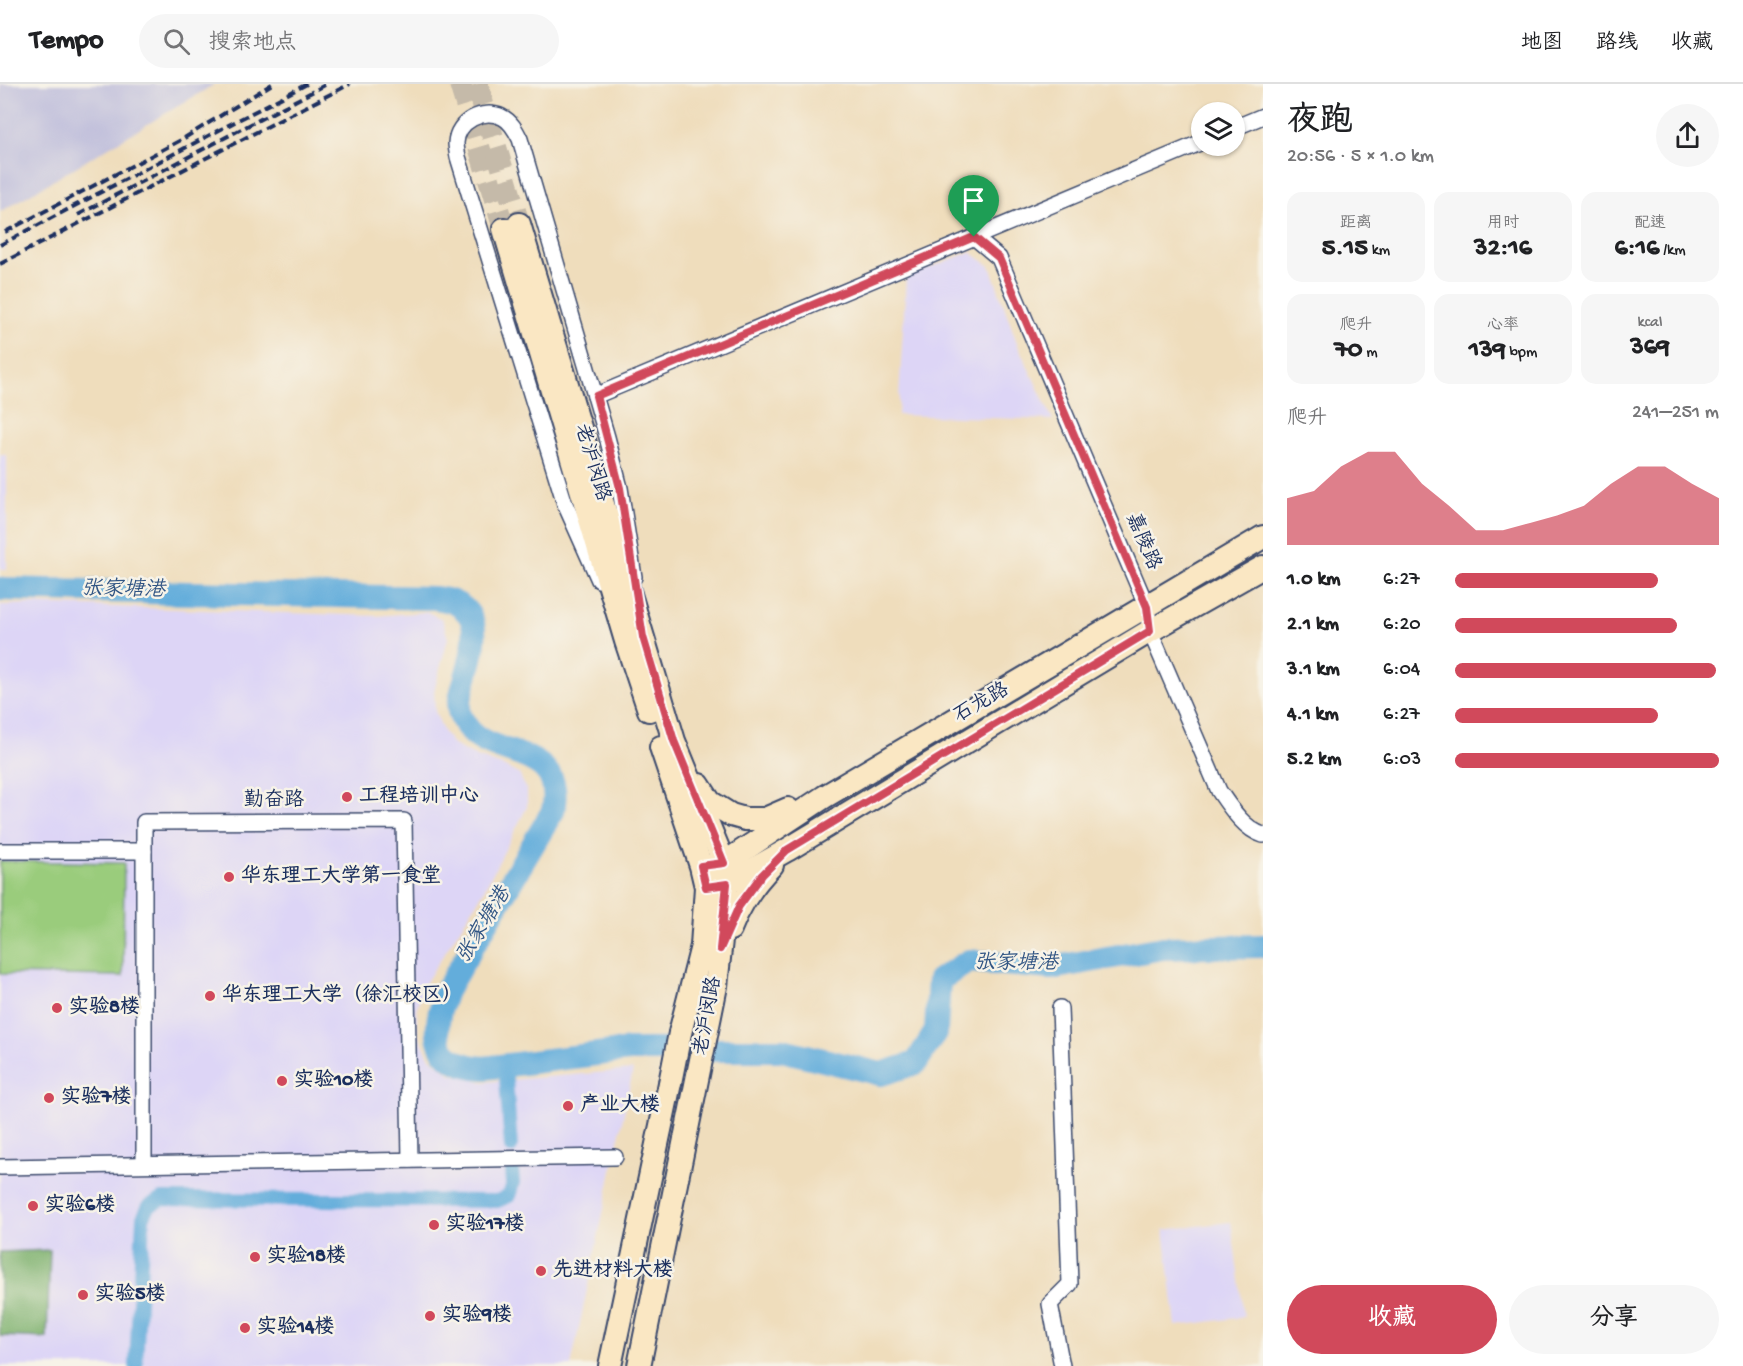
<!DOCTYPE html>
<html lang="zh">
<head>
<meta charset="utf-8">
<style>
  body { margin:0; font-family:"Gochi Hand","LXGW WenKai TC",sans-serif; background:#f6f6f6; color:#202124; height:100vh; display:flex; flex-direction:column; font-size:22px; white-space:nowrap }
  * { box-sizing:border-box; margin:0 }
  p { font-size:20px; color:#757577 }
  .icon { flex:none; width:33px; height:33px; fill:none; stroke:currentColor; stroke-width:2; stroke-linecap:round; stroke-linejoin:round }
  .map { position:relative; flex:1; overflow:hidden }
  .sheet { display:flex; flex-direction:column; background:#fff; width:480px }
  .sheet>* { flex:none }
  .fabs { position:absolute; left:1191px; top:18px; display:grid; gap:12px }
  .fabs a { display:grid; place-items:center; width:54px; height:54px; border-radius:50%; background:#fff; box-shadow:0 2px 4px #0004; font-size:30px }
  .pin { position:absolute; display:grid; place-items:center; width:51px; height:51px; color:#fff; margin:-62px -26px; border-radius:50% 50% 50% 0; rotate:-45deg; box-shadow:0 0 6px #0007 }
  .pin .icon { rotate:45deg }
  .round { display:grid; place-items:center; flex:none; width:63px; height:63px; border-radius:32px; background:#f6f6f6 }
  .overview { display:flex; align-items:center; justify-content:space-between; height:102px; padding:0 24px }
  h1 { font-size:33px; font-weight:700; line-height:45px }
  .figures { display:grid; grid-template-columns:repeat(3,1fr); gap:9px; height:102px; padding:6px 24px }
  .figures div { display:grid; align-content:center; border-radius:15px; background:#f6f6f6; text-align:center }
  .figures b { font-size:26px; font-weight:700 }
  .figures small { font-size:16px; font-weight:400 }
  .figures p { font-size:16px }
  .chart { height:168px; padding:12px 24px }
  .chart p { display:flex; justify-content:space-between }
  .chart svg { width:100%; height:108px; margin-top:6px; fill:#d1495b; opacity:.7 }
  .cta { display:flex; gap:12px; margin-top:auto; padding:12px 24px }
  .cta a { flex:1; height:69px; border-radius:36px; background:#d1495b; color:#fff; font-size:24px; font-weight:700; line-height:69px; text-align:center }
  .cta a+a { background:#f6f6f6; color:#202124 }
  ul { padding:0 24px; list-style:none; font-size:20px }
  li { display:grid; grid-template-columns:96px 72px 1fr; align-items:center; height:45px }
  li i { height:15px; border-radius:8px; background:#d1495b }
  header { display:flex; align-items:center; gap:36px; box-sizing:border-box; height:84px; padding:0 30px; background:#fff; border-bottom:2px solid #e0e0e0 }
  header strong { font-size:28px }
  nav { display:flex; gap:33px; margin-inline-start:auto; font-size:21px }
  .search { width:420px; height:54px; background:#f6f6f6; display:flex; align-items:center; gap:15px; box-sizing:border-box; padding:0 21px; border-radius:33px; color:#757577; font-size:22px }
  main { display:flex; flex:1; min-height:0 }
  .map>svg:first-child { display:block }
</style>
</head>
<body>
<header>
<strong>Tempo</strong>
<div class="search"><svg class="icon" aria-label="search" viewBox="0 0 24 24"><circle cx="10" cy="10" r="6"/><path d="M15 15l6 6"/></svg>搜索地点</div>
<nav><a>地图</a><a>路线</a><a>收藏</a></nav>
</header>
<main>
<div class="map">
<svg width="1263" height="1282" viewBox="0 0 1263 1282">
  <rect width="100%" height="100%" fill="#f7f3e8"/>
  <filter id="ink" filterUnits="userSpaceOnUse"><feTurbulence type="fractalNoise" baseFrequency=".0167" numOctaves="2"/><feDisplacementMap in="SourceGraphic" scale="12" xChannelSelector="R" yChannelSelector="G"/><feConvolveMatrix kernelMatrix="1 2 1 2 8 2 1 2 1" color-interpolation-filters="sRGB"/></filter>
  <filter id="wash" filterUnits="userSpaceOnUse"><feTurbulence type="fractalNoise" baseFrequency=".008" numOctaves="4" result="noise"/><feDisplacementMap in="SourceGraphic" scale="24" xChannelSelector="R" yChannelSelector="G"/><feGaussianBlur stdDeviation="1.35" result="paint"/><feColorMatrix in="noise" values="0 0 0 0 0 0 0 0 0 0 0 0 0 0 0 0 0 1.4 0 .05"/><feComposite in="paint" operator="in"/></filter>
  <g filter="url(#wash)">
    <rect width="100%" height="100%" fill="#efddbc"/>
    <g fill="#ddd5f6">
      <path d="M 970,168 L 990,182 L 1018,262 L 1053,336 L 898,331 L 906,193 Z"/>
      <rect x="0" y="371" width="7" height="114"/>
      <path d="M 30,520 L 377,532 L 427,528 L 442,535 L 448,554 L 434,607 L 435,627 L 444,649 L 455,662 L 477,673 L 505,683 L 519,690 L 527,707 L 527,723 L 482,810 L 426,898 L 416,925 L 418,950 L 430,974 L 451,990 L 484,998 L 633,986 L 571,1282 L 0,1282 L 0,521 Z"/>
      <path d="M 1231,1138 L 1244,1233 L 1176,1242 L 1164,1146 Z"/>
    </g>
    <path fill="#c2c1dc" d="M 0,0 L 215,0 L 0,128 Z"/>
    <path fill="#9acc7c" stroke="#5a7e6d" stroke-width="1.5" d="M 0,777 L 124,779 L 123,892 L 0,890 Z"/>
    <path fill="#7bb06c" stroke="#4b7065" stroke-width="1.5" d="M 50,1166 L 47,1254 L 0,1252 L 0,1168 Z"/>
    <g fill="none" stroke-linecap="round" stroke-linejoin="round">
      <g stroke="#63addb" stroke-width="14">
        <path d="M 505,981 L 511,1063"/>
        <path d="M 136,1282 L 143,1134 L 149,1122 L 162,1115 L 497,1117 L 509,1112 L 513,1099 L 512,1086"/>
      </g>
      <path stroke="#63addb" stroke-width="24" d="M 0,505 L 436,514 C 441,515 448,516 453,518 C 496,536 461,593 459,623 C 458,628 462,636 465,640 C 486,678 567,657 553,727 L 446,907 C 431,948 432,980 484,984 L 629,966 L 782,966 L 881,990 L 916,979 L 936,947 L 939,896 L 969,877 L 1051,884 L 1163,864 L 1263,862"/>
    </g>
  </g>
  <g filter="url(#ink)">
    <g fill="none" stroke-linecap="round" stroke-linejoin="round">
      <g stroke="#c5baa9" stroke-width="22" stroke-dasharray="22 11" stroke-linecap="butt">
        <path d="M 460,0 L 504,145"/>
        <path d="M 477,0 L 519,140"/>
      </g>
      <defs>
        <g id="street">
          <path d="M 1234,44 L 1263,32"/>
          <path d="M 974,153 L 999,174 L 1147,523 L 1150,547 L 1219,707 C 1230,723 1244,745 1263,751"/>
          <path d="M 595,312 L 1202,58"/>
          <path d="M 599,496 L 565,420 L 458,73 C 457,68 456,63 456,59 C 457,37 483,24 502,33 C 511,37 516,47 520,55 L 607,353 L 620,404 L 634,493"/>
          <path d="M 0,767 L 144,767"/>
          <path d="M 1060,924 L 1070,1200 L 1050,1220 L 1062,1282"/>
          <path d="M 144,1080 L 144,738 L 404,737 L 410,1076"/>
          <path d="M 0,1083 L 615,1073"/>
        </g>
        <g id="secondary">
          <path d="M 519,140 L 674,657 L 724,779 L 727,800 L 716,902 L 639,1282"/>
          <path d="M 504,145 L 626,557 L 649,626"/>
          <path d="M 661,663 L 701,782 L 706,803 L 702,862 L 680,949"/>
          <path d="M 699,701 L 710,718 L 731,731 L 745,735 L 765,735 L 788,725"/>
          <path d="M 712,781 L 724,779 L 824,713 L 1263,453"/>
          <path d="M 713,802 L 727,800 L 787,766 L 1150,547 L 1263,483"/>
          <path d="M 730,845 C 740,819 753,800 772,781"/>
          <path d="M 610,1282 L 670,999"/>
        </g>
      </defs>
      <use href="#street" stroke="#3b496c" stroke-width="18"/>
      <use href="#secondary" stroke="#3b496c" stroke-width="26"/>
      <use href="#street" stroke="#fff" stroke-width="15"/>
      <use href="#secondary" stroke="#fae7c3" stroke-width="22"/>
      <g stroke="#1b2f5e" stroke-width="4" stroke-dasharray="9 4.5" stroke-linecap="butt">
        <path d="M 78,131 L 327,0"/>
        <path d="M 5,148 L 181,56 L 272,0"/>
        <path d="M 0,161 L 307,0"/>
        <path d="M 0,180 L 350,0"/>
      </g>
      <defs>
        <path id="secondary-bridge" d="M 670,999 L 680,949"/>
      </defs>
      <use href="#secondary-bridge" stroke="#3b496c" stroke-width="26" stroke-linecap="butt"/>
      <use href="#secondary-bridge" stroke="#fae7c3" stroke-width="22"/>
    </g>
  </g>
  <g fill="none" stroke-linecap="round" stroke-linejoin="round" filter="url(#ink)">
    <defs>
      <path id="route" d="M 974,153 L 999,174 L 1147,523 L 1150,547 L 787,766 L 762,791 L 739,822 L 720,865 L 727,800 L 706,803 L 701,782 L 724,779 L 674,657 L 643,553 L 620,404 L 596,312 Z"/>
    </defs>
    <use href="#route" stroke="#fff" stroke-width="12"/>
    <use href="#route" stroke="#d1495b" stroke-width="8"/>
  </g>
  <g fill="#d1495b" stroke="#f7f3e8" stroke-width="2">
    <circle cx="347" cy="713" r="6"/>
    <circle cx="229" cy="793" r="6"/>
    <circle cx="210" cy="912" r="6"/>
    <circle cx="57" cy="924" r="6"/>
    <circle cx="282" cy="997" r="6"/>
    <circle cx="49" cy="1014" r="6"/>
    <circle cx="568" cy="1022" r="6"/>
    <circle cx="33" cy="1122" r="6"/>
    <circle cx="434" cy="1141" r="6"/>
    <circle cx="255" cy="1173" r="6"/>
    <circle cx="541" cy="1187" r="6"/>
    <circle cx="83" cy="1211" r="6"/>
    <circle cx="430" cy="1232" r="6"/>
    <circle cx="245" cy="1244" r="6"/>
  </g>
  <g text-anchor="middle" dominant-baseline="central" stroke-width="5" stroke-linejoin="round" paint-order="stroke">
    <g font-size="20" fill="#1b2f5e" stroke="#f7f3e8">
      <text transform="translate(591 379) rotate(73)">老沪闵路</text>
      <text transform="translate(1142 458) rotate(67)">嘉陵路</text>
      <text transform="translate(982 620) rotate(-30)">石龙路</text>
      <text x="274" y="717">勤奋路</text>
      <text transform="translate(709 932) rotate(-80)">老沪闵路</text>
    </g>
    <g font-size="20" font-weight="bold" fill="#1b2f5e" stroke="#f7f3e8" text-anchor="start">
      <text x="359" y="713">工程培训中心</text>
      <text x="241" y="793">华东理工大学第一食堂</text>
      <text x="222" y="912">华东理工大学（徐汇校区）</text>
      <text x="69" y="924">实验8楼</text>
      <text x="294" y="997">实验10楼</text>
      <text x="61" y="1014">实验7楼</text>
      <text x="580" y="1022">产业大楼</text>
      <text x="45" y="1122">实验6楼</text>
      <text x="446" y="1141">实验17楼</text>
      <text x="267" y="1173">实验18楼</text>
      <text x="553" y="1187">先进材料大楼</text>
      <text x="95" y="1211">实验5楼</text>
      <text x="442" y="1232">实验9楼</text>
      <text x="257" y="1244">实验14楼</text>
    </g>
    <g font-size="21" font-style="italic" fill="#315584" stroke="#f7f3e8">
      <text transform="translate(123 507) rotate(1)">张家塘港</text>
      <text transform="translate(485 842) rotate(-59)">张家塘港</text>
      <text x="1016" y="880">张家塘港</text>
    </g>
  </g>
</svg>
<div class="fabs">
<a><svg class="icon" aria-label="layers" viewBox="0 0 24 24"><path d="M12 4l9 5-9 5-9-5zM3 14l9 5 9-5"/></svg></a>
</div>
<div class="pin" style="left:974px;top:153px;background:#1e9e55"><svg class="icon" aria-label="arrive" viewBox="0 0 24 24"><path d="M6 21V4h12l-3 4 3 4H6"/></svg></div>
</div>
<section class="sheet">
<div class="overview"><div><h1>夜跑</h1><p>20:56 · 5 × 1.0 km</p></div><a class="round"><svg class="icon" aria-label="share" viewBox="0 0 24 24"><path d="M12 15V3M7 8l5-5 5 5M5 13v7h14v-7"/></svg></a></div>
<div class="figures">
<div><p>距离</p><b>5.15<small> km</small></b></div>
<div><p>用时</p><b>32:16</b></div>
<div><p>配速</p><b>6:16<small> /km</small></b></div>
</div>
<div class="figures">
<div><p>爬升</p><b>70<small> m</small></b></div>
<div><p>心率</p><b>139<small> bpm</small></b></div>
<div><p>kcal</p><b>369</b></div>
</div>
<div class="chart"><p><span>爬升</span>241–251 m</p>
<svg viewBox="0 0 160 44" preserveAspectRatio="none"><path d="M0 44V25L10 22L20 12L30 6L40 6L50 19L60 28L70 38L80 38L90 35L100 32L110 28L120 19L130 12L140 12L150 19L160 25V44z"/></svg>
</div>
<ul>
<li><b>1.0 km</b>6:27<i style="width:77%"></i></li>
<li><b>2.1 km</b>6:20<i style="width:84%"></i></li>
<li><b>3.1 km</b>6:04<i style="width:99%"></i></li>
<li><b>4.1 km</b>6:27<i style="width:77%"></i></li>
<li><b>5.2 km</b>6:03<i style="width:100%"></i></li>
</ul>
<div class="cta"><a>收藏</a><a>分享</a></div>
</section>
</main>
</body>
</html>
